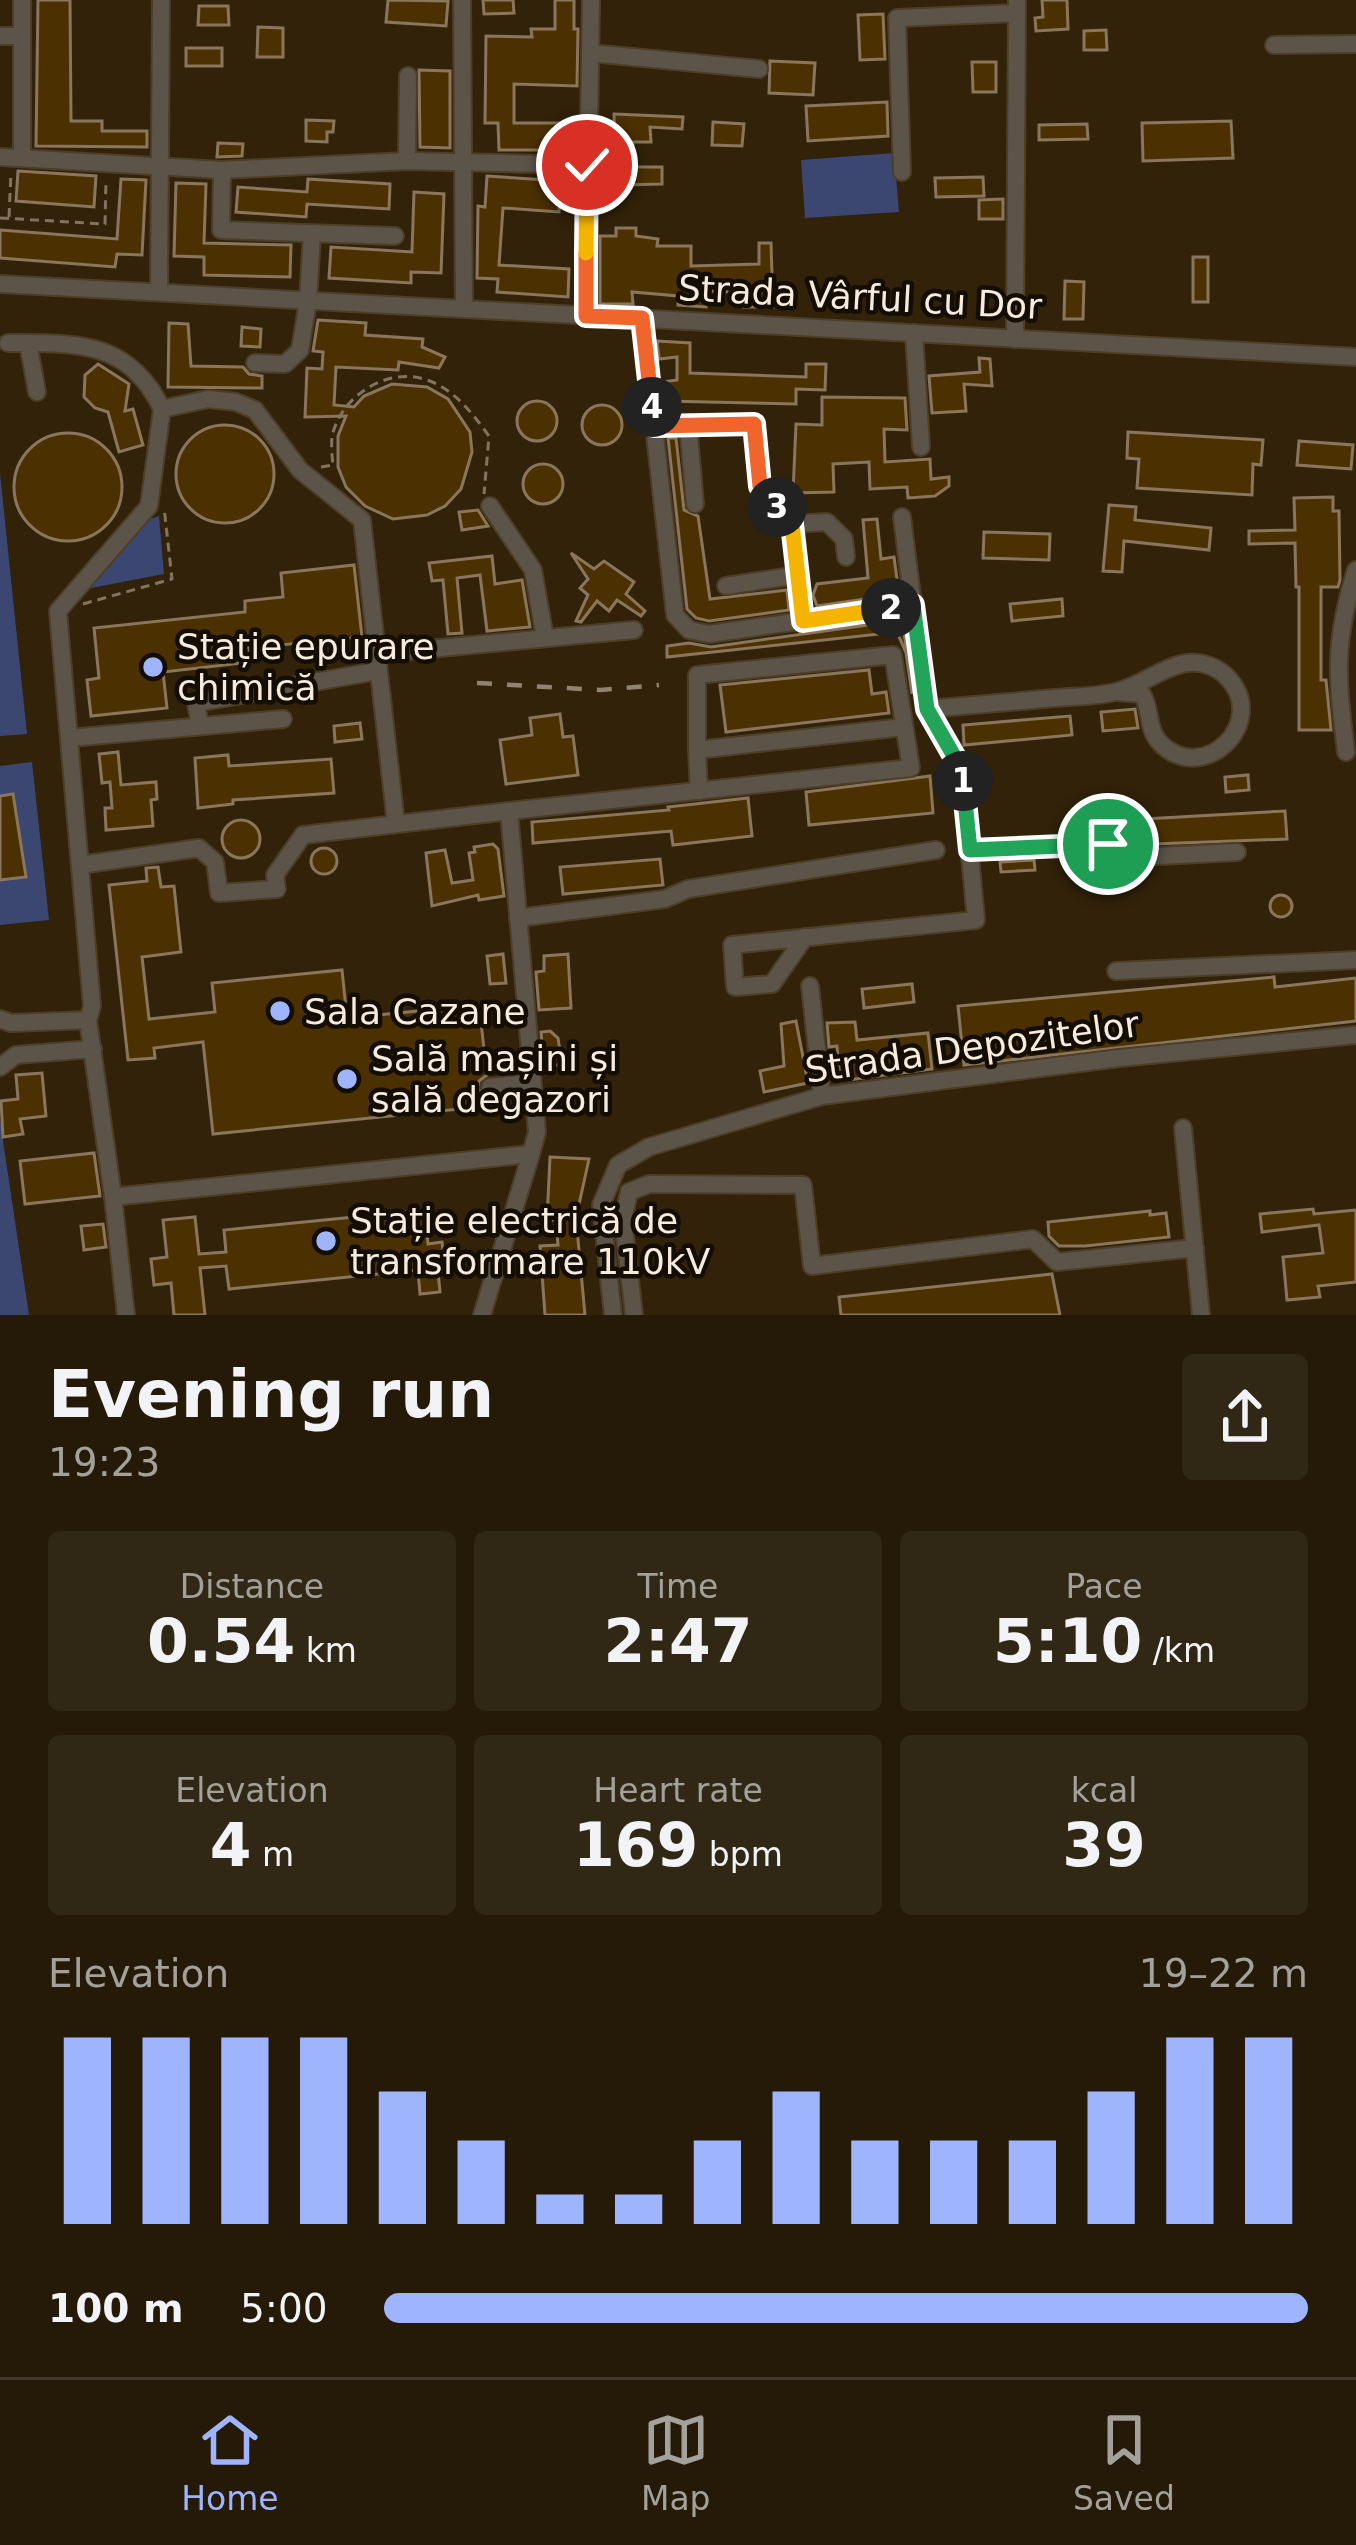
<!DOCTYPE html>
<html lang="en">
<head>
<meta charset="utf-8">
<style>
  body { margin:0; font-family:"DejaVu Sans",sans-serif; background:#312715; color:#f1f3f6; height:100vh; display:flex; flex-direction:column; font-size:45px; white-space:nowrap }
  * { box-sizing:border-box; margin:0 }
  p { font-size:39px; color:#a3a19b }
  .icon { flex:none; width:66px; height:66px; fill:none; stroke:currentColor; stroke-width:2; stroke-linecap:round; stroke-linejoin:round }
  .map { position:relative; height:1315px; overflow:hidden }
  .drawer { display:flex; flex-direction:column; background:#251a07; flex:1 }
  .drawer>* { flex:none }
  .pin { position:absolute; display:grid; place-items:center; width:102px; height:102px; color:#fff; margin:-51px; border:6px solid #fff; border-radius:50%; box-shadow:0 3px 12px #0007 }
  .km { position:absolute; width:60px; height:60px; margin:-30px; border-radius:50%; background:#222; color:#fff; font-size:33px; line-height:60px; text-align:center }
  .round { display:grid; place-items:center; flex:none; width:126px; height:126px; border-radius:12px; background:#312715 }
  .headline { display:flex; align-items:center; justify-content:space-between; height:204px; padding:0 48px }
  h1 { font-size:66px; font-weight:600; line-height:90px }
  .figures { display:grid; grid-template-columns:repeat(3,1fr); gap:18px; height:204px; padding:12px 48px }
  .figures div { display:grid; align-content:center; border-radius:12px; background:#312715; text-align:center }
  .figures b { font-size:60px; font-weight:600 }
  .figures small { font-size:33px; font-weight:400 }
  .figures p { font-size:33px }
  .chart { height:336px; padding:24px 48px }
  .chart p { display:flex; justify-content:space-between }
  .chart svg { width:100%; height:216px; margin-top:12px; stroke:#9eb4fd; stroke-width:6 }
  ul { padding:0 48px; list-style:none; font-size:39px }
  li { display:grid; grid-template-columns:192px 144px 1fr; align-items:center; height:90px }
  li i { height:30px; border-radius:15px; background:#9eb4fd }
  .tabs { display:flex; justify-content:space-around; align-items:center; height:168px; border-top:3px solid #423828; background:#251a07; font-size:33px; color:#a3a19b }
  .tabs a { display:grid; justify-items:center; gap:6px }
  .tabs .selected { color:#9eb4fd }
  .map>svg:first-child { display:block }
</style>
</head>
<body>
<div class="map">
<svg width="1356" height="1315" viewBox="0 0 1356 1315">
  <rect width="100%" height="100%" fill="#312209"/>
  <g fill="#3b4771">
    <path d="M 894,153 L 899,212 L 805,218 L 801,160 Z"/>
    <path d="M 0,473 L 27,734 L 0,736 Z"/>
    <path d="M 159,516 L 164,574 L 86,589 L 143,521 Z"/>
    <path d="M 32,762 L 49,920 L 0,925 L 0,766 Z"/>
    <path d="M 0,1117 L 3,1141 L 29,1315 L 0,1315 Z"/>
  </g>
  <g fill="#4b3002" stroke="#89765c" stroke-width="3">
    <path d="M 38,0 L 70,0 L 71,121 L 102,121 L 102,131 L 147,131 L 147,147 L 36,146 Z"/>
    <path d="M 388,0 L 448,1 L 446,26 L 386,22 Z"/>
    <path d="M 483,0 L 513,0 L 514,13 L 484,14 Z"/>
    <path d="M 555,0 L 574,0 L 574,29 L 578,29 L 577,86 L 514,84 L 514,123 L 574,123 L 574,150 L 499,150 L 498,123 L 485,123 L 486,36 L 532,37 L 531,29 L 555,29 Z"/>
    <path d="M 1042,0 L 1067,0 L 1068,29 L 1036,31 L 1035,18 L 1043,17 Z"/>
    <path d="M 199,6 L 228,6 L 229,25 L 198,25 Z"/>
    <path d="M 883,14 L 885,59 L 860,60 L 858,15 Z"/>
    <path d="M 258,27 L 283,28 L 283,57 L 257,57 Z"/>
    <path d="M 1106,30 L 1107,50 L 1084,50 L 1084,31 Z"/>
    <rect x="186" y="48" width="36" height="18"/>
    <path d="M 770,61 L 815,63 L 813,95 L 769,93 Z"/>
    <path d="M 972,62 L 996,62 L 996,92 L 973,92 Z"/>
    <path d="M 419,70 L 450,71 L 450,148 L 420,147 Z"/>
    <path d="M 887,102 L 888,136 L 808,141 L 806,106 Z"/>
    <path d="M 614,114 L 683,117 L 682,129 L 650,127 L 651,142 L 633,142 L 633,167 L 662,167 L 662,184 L 622,185 L 623,157 L 615,157 Z"/>
    <path d="M 306,120 L 334,121 L 333,132 L 327,132 L 327,142 L 306,141 Z"/>
    <path d="M 1231,121 L 1233,158 L 1143,161 L 1142,123 Z"/>
    <path d="M 713,122 L 744,124 L 742,146 L 712,145 Z"/>
    <path d="M 1087,124 L 1088,139 L 1039,140 L 1039,125 Z"/>
    <path d="M 218,143 L 243,144 L 242,156 L 217,157 Z"/>
    <path d="M 18,171 L 96,176 L 94,207 L 16,201 Z"/>
    <path d="M 487,176 L 561,181 L 559,212 L 503,208 L 499,265 L 569,269 L 568,297 L 497,292 L 498,279 L 477,278 L 478,206 L 485,207 Z"/>
    <path d="M 983,177 L 984,196 L 936,197 L 935,178 Z"/>
    <path d="M 121,179 L 146,180 L 142,255 L 117,254 L 115,267 L 0,258 L 0,230 L 117,239 Z"/>
    <path d="M 308,179 L 390,184 L 389,209 L 307,204 L 306,217 L 236,212 L 238,187 L 307,192 Z"/>
    <path d="M 176,183 L 206,184 L 204,243 L 291,245 L 290,277 L 204,275 L 204,257 L 174,256 Z"/>
    <path d="M 414,192 L 444,194 L 441,273 L 411,272 L 411,283 L 329,278 L 331,247 L 412,252 Z"/>
    <path d="M 1003,199 L 1003,219 L 979,219 L 979,200 Z"/>
    <path d="M 616,228 L 636,228 L 636,236 L 658,239 L 657,246 L 691,246 L 691,266 L 759,264 L 759,243 L 771,243 L 773,307 L 744,307 L 745,299 L 732,299 L 732,292 L 707,291 L 706,307 L 678,305 L 678,296 L 632,292 L 633,304 L 600,304 L 600,236 L 616,236 Z"/>
    <rect x="1193" y="257" width="15" height="45"/>
    <path d="M 1065,281 L 1084,282 L 1083,319 L 1064,319 Z"/>
    <path d="M 318,320 L 366,323 L 365,335 L 423,339 L 422,347 L 445,357 L 439,368 L 399,362 L 398,370 L 336,367 L 334,405 L 354,407 L 364,396 L 392,384 L 427,387 L 448,399 L 470,432 L 472,452 L 461,489 L 445,506 L 427,515 L 393,519 L 365,506 L 346,487 L 338,467 L 338,436 L 346,416 L 305,417 L 307,368 L 322,369 L 323,352 L 313,351 Z"/>
    <path d="M 169,323 L 188,324 L 191,366 L 243,367 L 249,374 L 262,376 L 262,388 L 168,387 Z"/>
    <path d="M 242,327 L 261,329 L 260,347 L 241,346 Z"/>
    <path d="M 657,341 L 690,343 L 690,373 L 806,377 L 806,364 L 826,364 L 825,390 L 796,389 L 796,404 L 664,401 L 662,382 L 677,380 L 677,357 L 659,359 Z"/>
    <path d="M 979,358 L 990,359 L 992,386 L 964,384 L 966,411 L 932,413 L 929,376 L 980,372 Z"/>
    <path d="M 98,364 L 129,384 L 125,411 L 133,409 L 143,445 L 119,452 L 108,412 L 95,408 L 84,397 L 85,375 Z"/>
    <path d="M 822,397 L 905,398 L 907,430 L 884,429 L 885,462 L 930,459 L 931,479 L 949,477 L 949,486 L 935,496 L 908,498 L 907,487 L 870,489 L 869,462 L 833,464 L 834,492 L 793,493 L 796,424 L 822,425 Z"/>
    <circle cx="537" cy="421" r="20"/>
    <circle cx="602" cy="425" r="20"/>
    <circle cx="225" cy="474" r="49"/>
    <path d="M 1128,432 L 1263,440 L 1261,465 L 1253,464 L 1252,495 L 1137,488 L 1139,459 L 1127,458 Z"/>
    <circle cx="68" cy="487" r="54"/>
    <path d="M 668,438 L 676,438 L 684,510 L 698,516 L 710,599 L 787,590 L 789,610 L 709,621 L 696,618 L 687,609 Z"/>
    <path d="M 1299,441 L 1353,445 L 1351,469 L 1297,465 Z"/>
    <circle cx="543" cy="484" r="20"/>
    <path d="M 1333,497 L 1333,511 L 1339,511 L 1340,580 L 1338,587 L 1321,587 L 1321,680 L 1326,680 L 1331,730 L 1299,730 L 1299,587 L 1296,587 L 1295,543 L 1249,544 L 1249,531 L 1295,530 L 1294,498 Z"/>
    <path d="M 1109,505 L 1136,507 L 1135,520 L 1211,528 L 1209,550 L 1124,541 L 1122,572 L 1103,571 Z"/>
    <path d="M 478,510 L 488,526 L 462,530 L 459,512 Z"/>
    <path d="M 877,519 L 881,559 L 894,557 L 899,594 L 817,606 L 813,595 L 817,584 L 868,578 L 863,520 Z"/>
    <path d="M 984,532 L 1050,534 L 1049,560 L 983,558 Z"/>
    <path d="M 571,553 L 594,569 L 604,561 L 634,582 L 626,594 L 645,611 L 641,616 L 617,600 L 609,611 L 597,601 L 581,622 L 576,621 L 588,595 L 580,588 L 588,579 Z"/>
    <path d="M 492,556 L 495,584 L 522,580 L 530,627 L 487,631 L 480,575 L 457,578 L 462,633 L 448,634 L 443,580 L 432,581 L 429,563 Z"/>
    <path d="M 354,565 L 362,637 L 249,648 L 251,662 L 163,672 L 167,708 L 91,716 L 87,680 L 99,678 L 94,628 L 245,612 L 245,601 L 283,597 L 281,573 Z"/>
    <path d="M 1062,599 L 1063,616 L 1012,621 L 1010,604 Z"/>
    <path d="M 896,621 L 903,624 L 912,694 L 906,653 L 897,632 L 667,657 L 667,646 L 689,643 L 711,647 Z"/>
    <path d="M 869,670 L 872,694 L 886,692 L 889,713 L 726,732 L 720,685 Z"/>
    <path d="M 1135,709 L 1138,728 L 1103,731 L 1101,712 Z"/>
    <path d="M 560,714 L 563,737 L 573,736 L 578,775 L 506,784 L 500,740 L 532,735 L 530,718 Z"/>
    <path d="M 1070,716 L 1072,735 L 964,745 L 963,725 Z"/>
    <path d="M 360,723 L 362,739 L 335,742 L 334,726 Z"/>
    <path d="M 118,752 L 121,785 L 156,782 L 157,799 L 151,800 L 153,826 L 106,830 L 105,808 L 112,808 L 110,782 L 102,783 L 99,754 Z"/>
    <path d="M 228,755 L 229,766 L 331,759 L 334,793 L 233,800 L 233,804 L 198,808 L 195,758 Z"/>
    <path d="M 1248,775 L 1249,790 L 1226,792 L 1225,777 Z"/>
    <path d="M 930,776 L 933,813 L 809,825 L 806,792 Z"/>
    <path d="M 13,794 L 26,877 L 0,880 L 0,796 Z"/>
    <path d="M 748,798 L 752,836 L 673,845 L 671,831 L 533,843 L 532,822 L 669,810 L 668,807 Z"/>
    <path d="M 1285,811 L 1287,839 L 1128,845 L 1127,820 Z"/>
    <circle cx="241" cy="839" r="19"/>
    <path d="M 493,844 L 498,849 L 504,896 L 479,900 L 478,895 L 432,906 L 426,853 L 445,850 L 452,883 L 473,880 L 469,853 L 475,852 L 474,847 Z"/>
    <circle cx="324" cy="861" r="13"/>
    <path d="M 660,859 L 663,885 L 563,894 L 560,867 Z"/>
    <path d="M 1034,860 L 1035,870 L 1001,872 L 1000,862 Z"/>
    <path d="M 158,867 L 161,887 L 174,886 L 181,952 L 142,957 L 149,1019 L 215,1012 L 212,983 L 342,970 L 347,1018 L 479,1005 L 487,1075 L 479,1081 L 478,1089 L 489,1100 L 490,1106 L 213,1134 L 203,1042 L 154,1048 L 155,1058 L 128,1060 L 109,885 L 147,881 L 146,868 Z"/>
    <circle cx="1281" cy="906" r="11"/>
    <path d="M 503,954 L 506,983 L 490,984 L 487,956 Z"/>
    <path d="M 568,954 L 571,1008 L 539,1010 L 536,972 L 544,971 L 544,956 Z"/>
    <path d="M 1274,977 L 1275,987 L 1356,978 L 1356,1021 L 964,1065 L 958,1006 Z"/>
    <path d="M 912,984 L 914,1002 L 864,1008 L 862,989 Z"/>
    <path d="M 796,1021 L 808,1083 L 764,1092 L 760,1071 L 784,1066 L 781,1024 Z"/>
    <path d="M 855,1022 L 857,1040 L 928,1033 L 932,1069 L 840,1081 L 837,1046 L 829,1047 L 827,1023 Z"/>
    <path d="M 550,1031 L 558,1038 L 562,1064 L 544,1068 L 541,1032 Z"/>
    <path d="M 42,1073 L 46,1116 L 20,1119 L 23,1134 L 3,1137 L 1,1101 L 18,1099 L 16,1075 Z"/>
    <path d="M 94,1153 L 100,1196 L 25,1204 L 20,1161 Z"/>
    <path d="M 550,1157 L 589,1159 L 576,1218 L 585,1315 L 545,1315 L 540,1246 L 558,1245 L 556,1220 L 547,1220 Z"/>
    <path d="M 1313,1209 L 1314,1214 L 1356,1210 L 1356,1282 L 1318,1286 L 1320,1297 L 1287,1300 L 1283,1257 L 1323,1253 L 1319,1225 L 1262,1232 L 1260,1214 Z"/>
    <path d="M 425,1210 L 428,1244 L 442,1242 L 444,1260 L 437,1261 L 440,1292 L 420,1294 L 418,1270 L 229,1289 L 226,1266 L 200,1268 L 205,1315 L 174,1315 L 171,1283 L 154,1285 L 151,1259 L 167,1257 L 163,1220 L 195,1217 L 199,1254 L 226,1252 L 224,1230 Z"/>
    <path d="M 1150,1211 L 1150,1215 L 1166,1213 L 1169,1237 L 1085,1246 L 1059,1246 L 1049,1236 L 1048,1222 Z"/>
    <path d="M 103,1224 L 106,1247 L 84,1250 L 81,1226 Z"/>
    <path d="M 1052,1274 L 1060,1315 L 841,1315 L 839,1297 Z"/>
  </g>
  <g fill="none" stroke-linecap="round" stroke-linejoin="round">
    <defs>
      <g id="minor">
        <path d="M 462,0 L 464,309"/>
        <path d="M 0,36 L 22,36"/>
        <path d="M 1274,45 L 1356,44"/>
        <path d="M 590,53 L 759,69"/>
        <path d="M 22,155 L 22,0"/>
        <path d="M 0,157 L 222,170 L 407,161 L 587,165"/>
        <path d="M 407,161 L 408,76"/>
        <path d="M 222,170 L 221,230 L 395,236"/>
        <path d="M 902,172 L 897,18 L 1017,13"/>
        <path d="M 0,284 L 1356,357"/>
        <path d="M 159,292 L 161,0"/>
        <path d="M 586,315 L 591,0"/>
        <path d="M 642,318 L 675,615 L 689,630 L 709,634 L 913,605 L 927,709 L 962,770 L 976,920 L 732,945 L 735,987 L 772,984 L 805,937"/>
        <path d="M 914,333 L 921,447"/>
        <path d="M 1015,339 L 1017,0"/>
        <path d="M 8,343 C 76,343 129,340 162,409"/>
        <path d="M 28,343 L 37,392"/>
        <path d="M 255,363 L 285,364 L 300,350 L 308,301 L 312,234"/>
        <path d="M 688,425 L 695,504"/>
        <path d="M 654,426 L 754,424 L 760,486 L 792,524 L 827,522 L 844,539 L 846,557"/>
        <path d="M 490,506 L 533,570 L 545,638"/>
        <path d="M 902,517 L 913,605"/>
        <path d="M 792,524 L 803,621"/>
        <path d="M 726,586 L 798,575"/>
        <path d="M 375,654 L 634,630"/>
        <path d="M 927,709 C 970,705 1013,702 1055,698 C 1076,696 1099,697 1119,691 C 1142,685 1164,666 1187,663 C 1202,661 1218,667 1228,678 C 1269,722 1204,786 1161,744 C 1146,729 1152,710 1142,694 L 1117,692"/>
        <path d="M 200,726 L 196,703 L 377,671"/>
        <path d="M 69,738 L 283,719"/>
        <path d="M 697,750 L 699,791"/>
        <path d="M 1346,752 C 1337,678 1333,643 1356,570"/>
        <path d="M 509,811 L 911,768 L 893,655 L 697,675 L 697,750 L 904,727"/>
        <path d="M 970,851 L 1108,844 L 1119,858 L 1237,852"/>
        <path d="M 80,865 L 199,848 L 215,862 L 219,893 L 277,889 L 275,875 L 303,835 L 509,811 L 537,1132 L 531,1154 L 113,1197 L 88,1020 L 92,1006 C 81,875 69,743 58,611 L 149,506 L 162,409 L 208,399 L 236,402 L 255,410 L 300,470 L 362,520 L 396,824"/>
        <path d="M 518,918 L 665,899 L 688,889 L 936,850"/>
        <path d="M 1116,971 L 1356,960"/>
        <path d="M 810,986 L 822,1096"/>
        <path d="M 0,1019 L 11,1023 L 88,1020"/>
        <path d="M 0,1067 L 16,1055 L 93,1049"/>
        <path d="M 490,1087 L 532,1083"/>
        <path d="M 1183,1128 L 1201,1315"/>
        <path d="M 113,1197 L 126,1315"/>
        <path d="M 482,1315 L 531,1154"/>
        <path d="M 613,1315 L 601,1205 L 618,1165 L 649,1147 L 822,1096 L 1119,1058 L 1356,1035"/>
        <path d="M 634,1315 L 623,1220 L 629,1192 L 649,1184 L 803,1185 L 812,1266 L 1033,1239 L 1057,1262 L 1195,1248"/>
      </g>
    </defs>
    <use href="#minor" stroke="#4d3e27" stroke-width="20"/>
    <g stroke="#827460" stroke-width="3" stroke-dasharray="9 6" stroke-linecap="butt">
      <path d="M 9,217 L 11,172"/>
      <path d="M 0,218 L 105,224 L 106,181"/>
      <path d="M 321,467 L 333,465 C 332,456 331,445 332,437 C 340,396 388,366 427,380 C 454,389 473,414 489,436 L 484,494"/>
      <path d="M 83,604 L 172,579 L 164,507"/>
    </g>
    <use href="#minor" stroke="#5c5449" stroke-width="16"/>
    <path stroke="#908370" stroke-width="4.5" stroke-dasharray="15 15" stroke-linecap="butt" d="M 477,683 L 600,690 L 659,685"/>
  </g>
  <g fill="none" stroke-linecap="round" stroke-linejoin="round">
    <defs>
      <path id="split-1" d="M 963,781 L 970,850 L 1108,844"/>
      <path id="split-2" d="M 891,608 L 913,605 L 927,709 L 962,770 L 963,781"/>
      <path id="split-3" d="M 777,507 L 792,524 L 803,621 L 891,608"/>
      <path id="split-4" d="M 652,407 L 654,426 L 754,424 L 760,486 L 777,507"/>
      <path id="split-5" d="M 586,253 L 586,316 L 642,318 L 652,407"/>
      <path id="split-6" d="M 586,253 L 587,165"/>
    </defs>
    <use href="#split-1" stroke="#fff" stroke-width="24"/>
    <use href="#split-2" stroke="#fff" stroke-width="24"/>
    <use href="#split-3" stroke="#fff" stroke-width="24"/>
    <use href="#split-4" stroke="#fff" stroke-width="24"/>
    <use href="#split-5" stroke="#fff" stroke-width="24"/>
    <use href="#split-6" stroke="#fff" stroke-width="24"/>
    <use href="#split-1" stroke="#22a559" stroke-width="15"/>
    <use href="#split-2" stroke="#22a559" stroke-width="15"/>
    <use href="#split-3" stroke="#f5b400" stroke-width="15"/>
    <use href="#split-4" stroke="#f0652b" stroke-width="15"/>
    <use href="#split-5" stroke="#f0652b" stroke-width="15"/>
    <use href="#split-6" stroke="#f5b400" stroke-width="15"/>
  </g>
  <g fill="#9eb4fd" stroke="#140d04" stroke-width="4.5">
    <circle cx="153" cy="667" r="12"/>
    <circle cx="280" cy="1011" r="12"/>
    <circle cx="347" cy="1079" r="12"/>
    <circle cx="326" cy="1241" r="12"/>
  </g>
  <g text-anchor="middle" dominant-baseline="central" stroke-width="9" stroke-linejoin="round" paint-order="stroke">
    <g font-size="36" fill="#f6ebdd" stroke="#140d04">
      <text transform="translate(860 297) rotate(3)">Strada Vârful cu Dor</text>
      <text transform="translate(972 1047) rotate(-8)">Strada Depozitelor</text>
    </g>
    <g font-size="36" fill="#f6ebdd" stroke="#140d04" text-anchor="start">
      <text x="177" y="646">Stație epurare<tspan x="177" dy="41">chimică</tspan></text>
      <text x="304" y="1011">Sala Cazane</text>
      <text x="371" y="1058">Sală mașini și<tspan x="371" dy="41">sală degazori</tspan></text>
      <text x="350" y="1220">Stație electrică de<tspan x="350" dy="41">transformare 110kV</tspan></text>
    </g>
  </g>
</svg>
<div class="pin" style="left:1108px;top:844px;background:#1e9e55"><svg class="icon" aria-label="arrive" viewBox="0 0 24 24"><path d="M6 21V4h12l-3 4 3 4H6"/></svg></div>
<div class="pin" style="left:587px;top:165px;background:#d93025"><svg class="icon" aria-label="check" viewBox="0 0 24 24"><path d="M5 12l5 5 9-10"/></svg></div>
<b class="km" style="left:963px;top:781px">1</b>
<b class="km" style="left:891px;top:608px">2</b>
<b class="km" style="left:777px;top:507px">3</b>
<b class="km" style="left:652px;top:407px">4</b>
</div>
<section class="drawer">
<div class="headline"><div><h1>Evening run</h1><p>19:23</p></div><a class="round"><svg class="icon" aria-label="share" viewBox="0 0 24 24"><path d="M12 15V3M7 8l5-5 5 5M5 13v7h14v-7"/></svg></a></div>
<div class="figures">
<div><p>Distance</p><b>0.54<small> km</small></b></div>
<div><p>Time</p><b>2:47</b></div>
<div><p>Pace</p><b>5:10<small> /km</small></b></div>
</div>
<div class="figures">
<div><p>Elevation</p><b>4<small> m</small></b></div>
<div><p>Heart rate</p><b>169<small> bpm</small></b></div>
<div><p>kcal</p><b>39</b></div>
</div>
<div class="chart"><p><span>Elevation</span>19–22 m</p>
<svg viewBox="0 0 160 44" preserveAspectRatio="none"><path d="M5 44V6M15 44V6M25 44V6M35 44V6M45 44V17M55 44V27M65 44V38M75 44V38M85 44V27M95 44V17M105 44V27M115 44V27M125 44V27M135 44V17M145 44V6M155 44V6"/></svg>
</div>
<ul>
<li><b>100 m</b>5:00<i style="width:100%"></i></li>
</ul>
</section>
<nav class="tabs">
<a class="selected"><svg class="icon" aria-label="home" viewBox="0 0 24 24"><path d="M3 11l9-7 9 7M6 9v11h12V9"/></svg>Home</a>
<a><svg class="icon" aria-label="map" viewBox="0 0 24 24"><path d="M3 6l6-2 6 2 6-2v14l-6 2-6-2-6 2zM9 4v14M15 6v14"/></svg>Map</a>
<a><svg class="icon" aria-label="saved" viewBox="0 0 24 24"><path d="M7 4h10v16l-5-4-5 4z"/></svg>Saved</a>
</nav>
</body>
</html>
